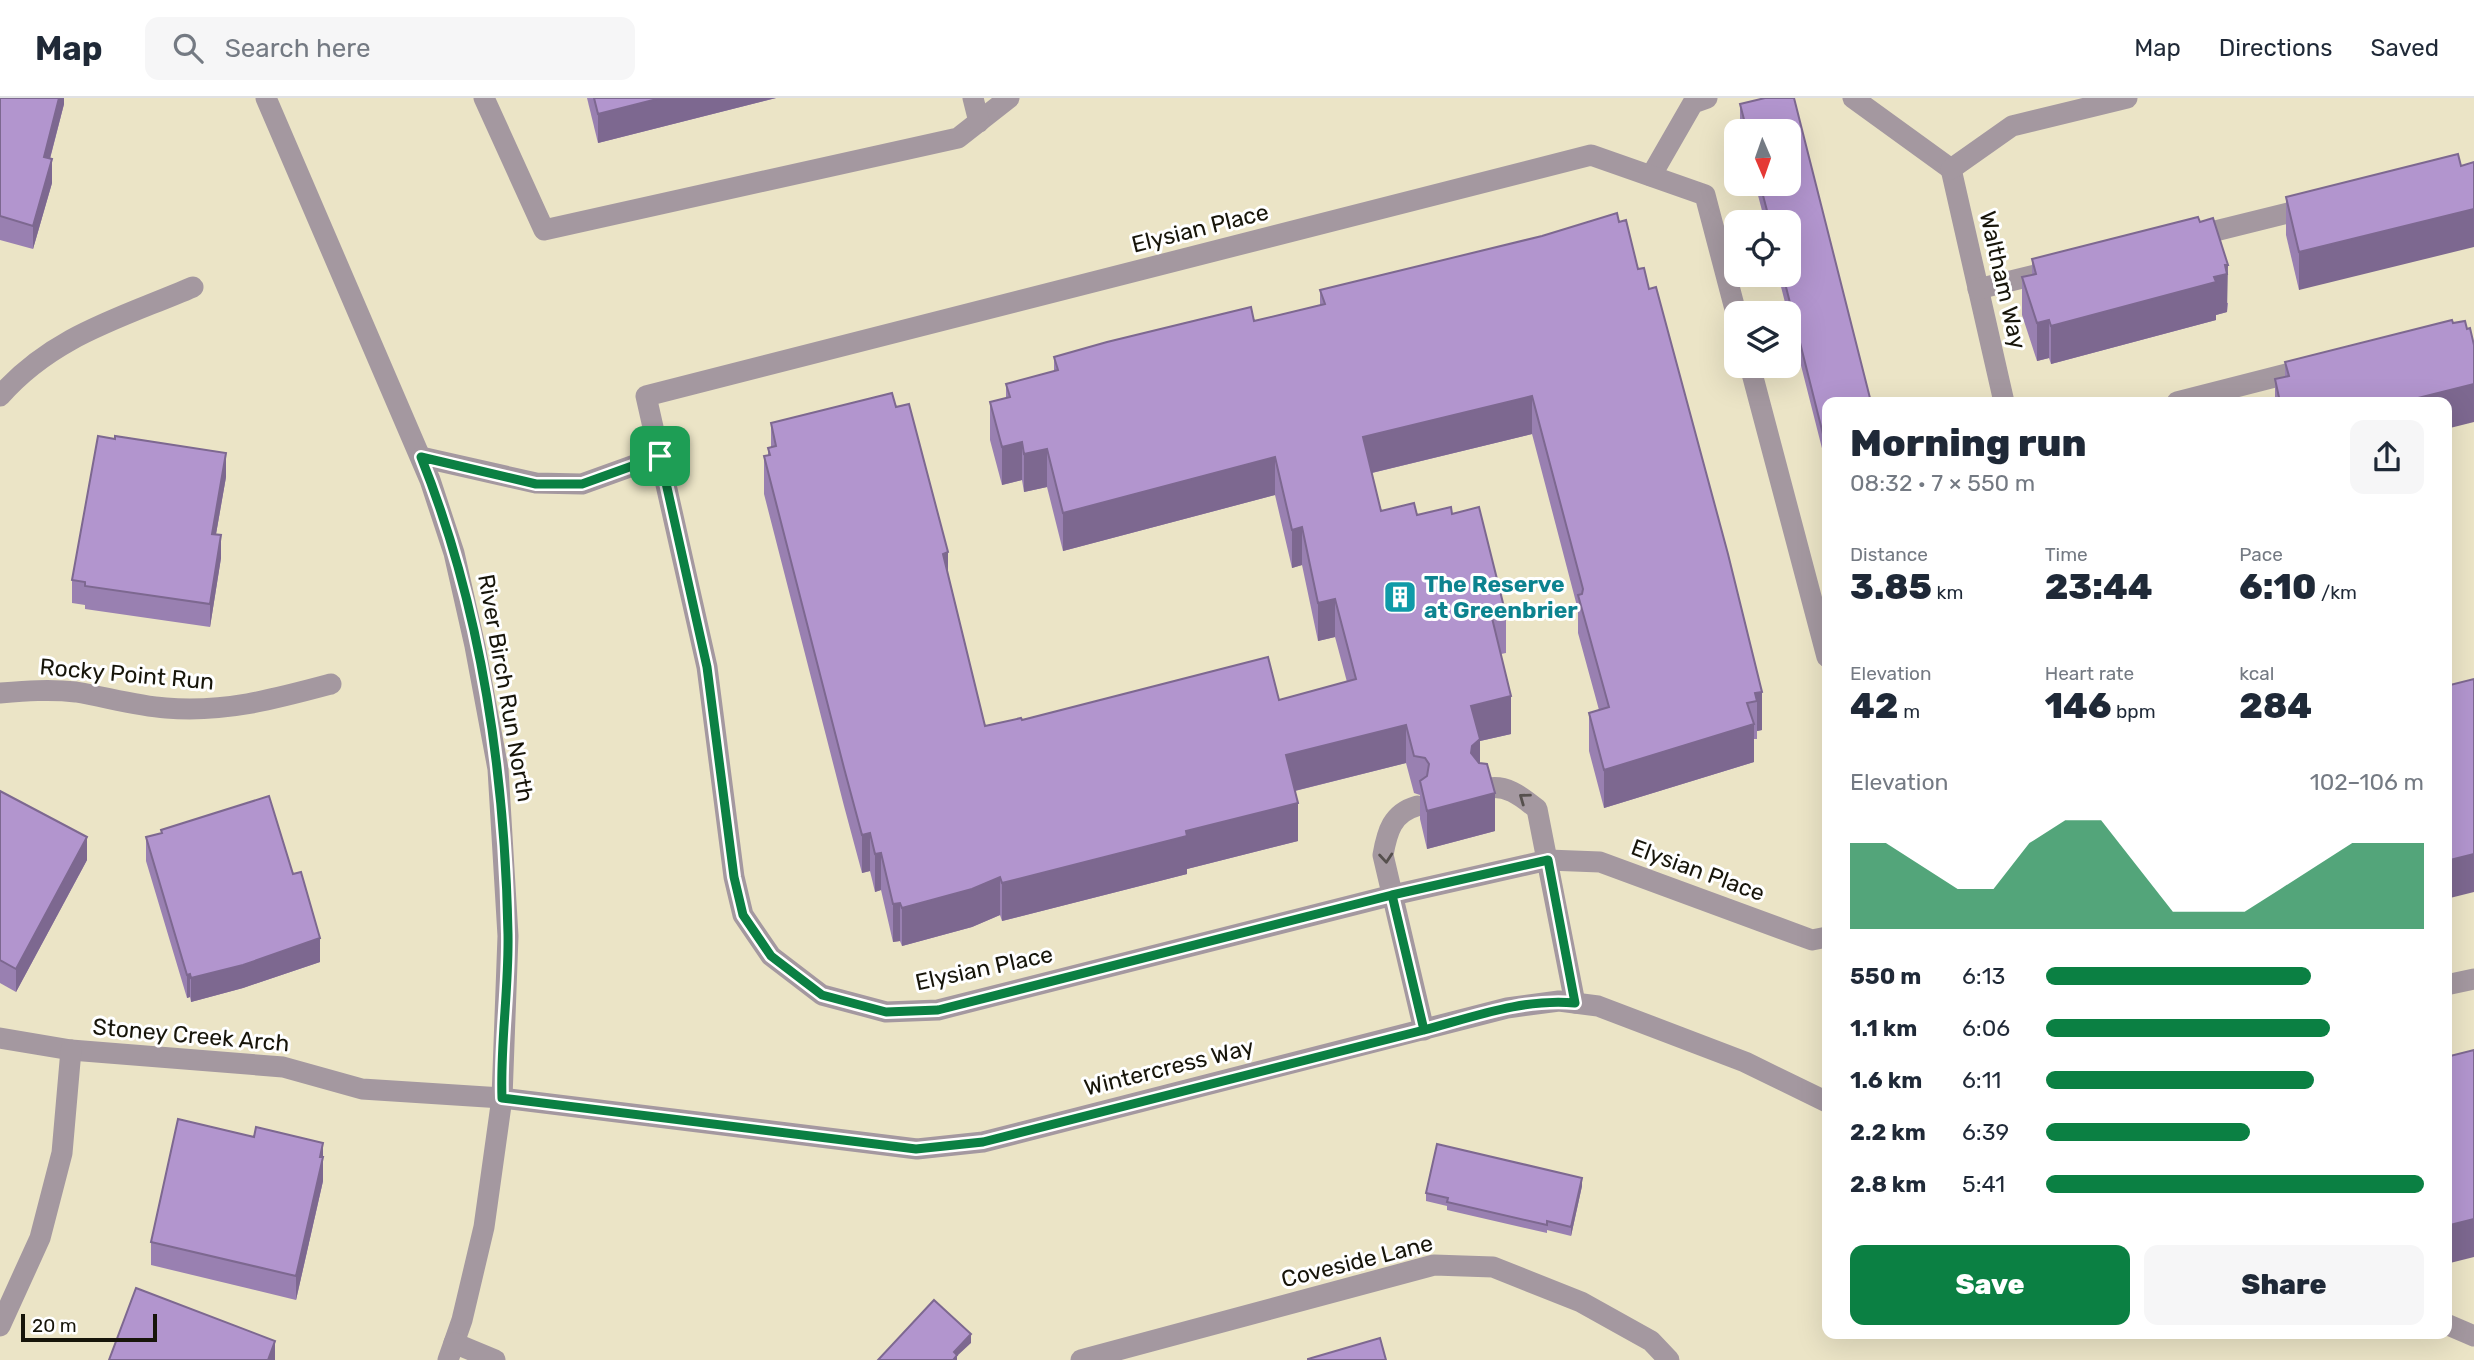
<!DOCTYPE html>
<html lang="en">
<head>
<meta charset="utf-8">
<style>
  body { margin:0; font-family:Rubik,sans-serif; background:#f6f6f7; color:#1f2937; height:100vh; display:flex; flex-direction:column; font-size:26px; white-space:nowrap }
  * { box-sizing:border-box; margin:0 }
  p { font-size:23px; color:#747a83 }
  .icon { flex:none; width:38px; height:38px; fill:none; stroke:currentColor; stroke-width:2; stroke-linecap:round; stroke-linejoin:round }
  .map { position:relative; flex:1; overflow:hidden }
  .side { position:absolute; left:1822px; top:299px; width:630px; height:942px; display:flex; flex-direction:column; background:#fff; border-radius:14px; box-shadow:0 7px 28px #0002 }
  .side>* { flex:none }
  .needle { width:46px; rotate:178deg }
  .buttons { position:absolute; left:1724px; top:21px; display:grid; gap:14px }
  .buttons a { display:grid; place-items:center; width:77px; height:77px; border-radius:14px; background:#fff; box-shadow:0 7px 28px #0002; font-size:35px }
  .scale { position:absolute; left:21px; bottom:18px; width:136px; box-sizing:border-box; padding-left:7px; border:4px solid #17150a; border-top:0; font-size:19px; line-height:24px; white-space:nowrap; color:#17150a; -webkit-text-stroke:5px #fff; paint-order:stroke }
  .pin { position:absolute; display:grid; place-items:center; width:60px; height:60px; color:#fff; margin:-30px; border-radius:14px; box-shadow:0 4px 10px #0006 }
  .round { display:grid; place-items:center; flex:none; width:74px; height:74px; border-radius:14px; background:#f6f6f7 }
  .summary { display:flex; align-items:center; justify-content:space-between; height:119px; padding:0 28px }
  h1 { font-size:38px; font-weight:800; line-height:52px }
  .metrics { display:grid; grid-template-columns:repeat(3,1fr); gap:10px; height:119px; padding:7px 28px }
  .metrics div { display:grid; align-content:center }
  .metrics b { font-size:35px; font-weight:800 }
  .metrics small { font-size:19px; font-weight:400 }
  .metrics p { font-size:19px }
  .chart { height:196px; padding:14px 28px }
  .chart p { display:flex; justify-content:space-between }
  .chart svg { width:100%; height:126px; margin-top:7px; fill:#0b8043; opacity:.7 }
  .button { display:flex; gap:14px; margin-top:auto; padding:14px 28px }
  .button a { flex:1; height:80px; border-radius:14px; background:#0b8043; color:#fff; font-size:28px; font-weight:800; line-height:80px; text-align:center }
  .button a+a { background:#f6f6f7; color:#1f2937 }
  ul { padding:0 28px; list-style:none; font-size:23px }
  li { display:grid; grid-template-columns:112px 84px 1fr; align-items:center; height:52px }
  li i { height:18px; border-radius:9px; background:#0b8043 }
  header { display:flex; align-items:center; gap:42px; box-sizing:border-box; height:98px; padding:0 35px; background:#fff; border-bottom:2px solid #e0e1e3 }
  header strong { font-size:33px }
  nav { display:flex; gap:38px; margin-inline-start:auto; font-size:24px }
  .search { width:490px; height:63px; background:#f6f6f7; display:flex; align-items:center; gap:18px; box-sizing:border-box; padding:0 24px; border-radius:14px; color:#747a83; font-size:26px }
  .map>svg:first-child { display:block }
</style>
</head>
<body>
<header>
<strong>Map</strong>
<div class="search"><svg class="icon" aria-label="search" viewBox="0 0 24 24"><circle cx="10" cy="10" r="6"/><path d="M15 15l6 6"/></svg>Search here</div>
<nav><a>Map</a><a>Directions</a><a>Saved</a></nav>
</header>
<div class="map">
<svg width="2474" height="1262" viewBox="0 0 2474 1262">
  <rect width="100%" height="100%" fill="#ebe4c6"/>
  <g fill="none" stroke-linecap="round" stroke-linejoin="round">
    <g stroke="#a498a0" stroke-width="21">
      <path d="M 266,0 L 430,382 L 454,455 L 475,548 L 498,671 L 508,838 L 502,1000 L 484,1129 L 462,1222 L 448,1262"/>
      <path d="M 484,0 L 544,132 L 958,40 L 1009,0"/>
      <path d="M 973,0 L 979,24"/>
      <path d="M 1853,0 L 1951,71"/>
      <path d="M 1951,71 L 2004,304"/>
      <path d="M 1951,71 L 2012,28 L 2127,0"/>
      <path d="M 1651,78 L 1693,5 L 1707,0"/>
      <path d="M 2191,139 L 2312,109"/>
      <path d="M 1978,191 L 2047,174"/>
      <path d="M 1736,215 L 1705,97 L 1591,57 L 646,298 L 707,569 L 734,779 L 743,817 L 771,858 L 822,897 L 886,914 L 938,912 L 1393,797 L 1548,762 L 1600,764 L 1812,842 L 1827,839"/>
      <path d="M 1750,268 L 1827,559"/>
      <path d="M 0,298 C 54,237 121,220 193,189"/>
      <path d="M 2177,304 L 2314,269"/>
      <path d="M 421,359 L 536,385 L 582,386 L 660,358"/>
      <path d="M 0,595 C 25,593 50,591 76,594 C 106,599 136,608 166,610 C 224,615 275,601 331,586"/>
      <path d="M 1484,691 C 1505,685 1521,698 1537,711 L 1575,905"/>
      <path d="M 1417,708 C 1392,715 1387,734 1383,757 L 1424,932"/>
      <path d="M 2446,887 L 2474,881"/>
      <path d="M 0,940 L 71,952 L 283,969 L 362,991 L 502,1000 L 917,1051 L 983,1044 L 1507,910 L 1559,903 L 1598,908 L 1745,964 L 1827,1004"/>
      <path d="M 2446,1226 L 2474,1238"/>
      <path d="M 0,1228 L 40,1140 L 62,1055 L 71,952"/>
      <path d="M 454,1245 L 495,1262"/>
      <path d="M 1081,1262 L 1434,1167 L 1493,1169 L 1581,1204 L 1651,1243 L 1669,1262"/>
    </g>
  </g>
  <g fill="#9980b1">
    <path d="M 0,0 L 64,0 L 64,6 L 50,61 L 52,85 L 33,151 L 0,142 Z"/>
    <path d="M 587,0 L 776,0 L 598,45 Z"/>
    <path d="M 1765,0 L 1794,0 L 1871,304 L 1827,304 L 1827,370 L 1778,177 L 1788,177 L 1788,124 L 1765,124 L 1755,86 L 1788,86 L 1788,33 L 1742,33 L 1740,24 L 1740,6 Z"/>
    <path d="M 2458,56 L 2299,192 L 2286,137 L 2286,99 Z"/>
    <path d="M 1619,124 L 1638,171 L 1649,191 L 1762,594 L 1762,632 L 1757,633 L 1757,641 L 1754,641 L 1754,664 L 1604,710 L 1589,653 L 1589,615 L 1599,612 L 1578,535 L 1578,512 L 1532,336 L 1372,375 L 1381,413 L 1417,417 L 1452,416 L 1506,517 L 1506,555 L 1501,556 L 1511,636 L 1480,643 L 1480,665 L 1495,733 L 1427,751 L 1420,721 L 1420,697 L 1414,695 L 1406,665 L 1295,693 L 1298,743 L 1187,771 L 1187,776 L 1002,823 L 1000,817 L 972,829 L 902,848 L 900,843 L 893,844 L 881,792 L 875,794 L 870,773 L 862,775 L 844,708 L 764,396 L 764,358 L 768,357 L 768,350 L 771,349 L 771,325 L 896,309 L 948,475 L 985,628 L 1022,622 L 1279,602 L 1347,584 L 1335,539 L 1318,543 L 1302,467 L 1292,470 L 1275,397 L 1063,453 L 1047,389 L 1024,394 L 1022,382 L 1002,387 L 990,342 L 990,304 L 1006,300 L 1006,286 L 1054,273 L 1054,259 L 1254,223 L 1320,207 L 1320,192 Z"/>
    <path d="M 2032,161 L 2228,205 L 2227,214 L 2216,217 L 2216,222 L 2051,266 L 2049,260 L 2037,263 L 2022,217 L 2022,179 L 2032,177 Z"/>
    <path d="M 2285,264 L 2446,304 L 2275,304 L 2275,281 L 2285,279 Z"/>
    <path d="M 226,379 L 216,436 L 221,460 L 210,529 L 85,511 L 85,507 L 72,505 L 72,482 Z"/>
    <path d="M 0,693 L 87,762 L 16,894 L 0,885 Z"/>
    <path d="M 161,732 L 320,864 L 243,890 L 191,904 L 190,899 L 187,900 L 146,763 L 146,739 L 161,735 Z"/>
    <path d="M 323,1068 L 323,1083 L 296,1202 L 151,1167 L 151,1144 Z"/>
    <path d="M 1582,1088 L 1571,1138 L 1547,1132 L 1547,1135 L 1447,1112 L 1447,1108 L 1426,1103 L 1426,1095 Z"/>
  </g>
  <g fill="#7d6890">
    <path d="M 59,0 L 64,0 L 64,6 L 44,83 L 44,59 Z"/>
    <path d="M 661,0 L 776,0 L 598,45 L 598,16 Z"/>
    <path d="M 52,61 L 52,85 L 33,151 L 33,128 Z"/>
    <path d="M 2474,111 L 2474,149 L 2299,192 L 2299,154 Z"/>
    <path d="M 2228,167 L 2227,214 L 2216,217 L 2216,222 L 2051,266 L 2051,228 Z"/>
    <path d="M 2049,222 L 2049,260 L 2037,263 L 2037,225 Z"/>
    <path d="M 2474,286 L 2474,324 L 2446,331 L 2446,304 L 2402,304 Z"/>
    <path d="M 1532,298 L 1532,336 L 1363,377 L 1363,339 Z"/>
    <path d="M 1022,344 L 1022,382 L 1002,387 L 1002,349 Z"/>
    <path d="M 1047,351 L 1047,389 L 1024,394 L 1024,356 Z"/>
    <path d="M 226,355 L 226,379 L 212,459 L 212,436 Z"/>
    <path d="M 1275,359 L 1275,397 L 1063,453 L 1063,415 Z"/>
    <path d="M 1302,429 L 1302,467 L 1292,470 L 1292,432 Z"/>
    <path d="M 221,437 L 221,460 L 210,529 L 210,506 Z"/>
    <path d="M 948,454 L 948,492 L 943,456 Z"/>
    <path d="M 1335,501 L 1335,539 L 1318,543 L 1318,505 Z"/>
    <path d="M 1762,594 L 1762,632 L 1757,633 L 1757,603 L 1755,595 Z"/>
    <path d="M 1511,598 L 1511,636 L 1480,643 L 1480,679 L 1471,693 L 1471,608 Z"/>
    <path d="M 1754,626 L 1754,664 L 1604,710 L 1604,672 Z"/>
    <path d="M 1406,627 L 1406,665 L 1286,695 L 1286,657 Z"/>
    <path d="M 1495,695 L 1495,733 L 1427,751 L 1427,713 Z"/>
    <path d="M 1298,705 L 1298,743 L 1187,771 L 1187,776 L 1002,823 L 1002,785 L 1186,733 Z"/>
    <path d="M 870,735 L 870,773 L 862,775 L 862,737 Z"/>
    <path d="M 87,739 L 87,762 L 16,894 L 16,871 Z"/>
    <path d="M 881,755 L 881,792 L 875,794 L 875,756 Z"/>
    <path d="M 2474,756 L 2474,794 L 2446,801 L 2446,763 Z"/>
    <path d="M 1000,779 L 1000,817 L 972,829 L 902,848 L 902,810 Z"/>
    <path d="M 900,805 L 900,843 L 893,844 L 893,806 Z"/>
    <path d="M 320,840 L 320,864 L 243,890 L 191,904 L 191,880 Z"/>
    <path d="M 190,876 L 190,899 L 187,900 L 187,877 Z"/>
    <path d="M 323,1045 L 323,1083 L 296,1202 L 296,1178 Z"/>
    <path d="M 1582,1080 L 1582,1088 L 1571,1138 L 1571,1129 Z"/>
    <path d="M 2474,1121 L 2474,1159 L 2446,1166 L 2446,1128 Z"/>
    <path d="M 971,1236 L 971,1245 L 957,1258 L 957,1262 L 953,1262 L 954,1254 Z"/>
    <path d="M 275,1243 L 275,1262 L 268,1262 Z"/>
  </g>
  <g fill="#b295ce" stroke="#7d6890" stroke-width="2">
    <path d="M 0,0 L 59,0 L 44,59 L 52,61 L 33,128 L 0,118 Z"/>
    <path d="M 594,0 L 661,0 L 598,16 Z"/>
    <path d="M 1765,0 L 1794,0 L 1871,304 L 1827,304 L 1827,352 L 1783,177 L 1788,177 L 1788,124 L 1770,124 L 1760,86 L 1788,86 L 1788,33 L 1747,33 L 1740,6 Z"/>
    <path d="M 2458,56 L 2461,68 L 2474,64 L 2474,111 L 2299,154 L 2286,99 Z"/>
    <path d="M 1617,115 L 1619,124 L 1626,122 L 1638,171 L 1644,170 L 1649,191 L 1656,189 L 1728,456 L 1762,594 L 1755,595 L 1757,603 L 1747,605 L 1754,626 L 1604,672 L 1589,615 L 1609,609 L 1578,497 L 1582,496 L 1583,491 L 1532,298 L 1363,339 L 1381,413 L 1414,405 L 1417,417 L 1451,409 L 1452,416 L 1479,409 L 1506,517 L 1492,520 L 1511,598 L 1471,608 L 1480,641 L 1472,648 L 1471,655 L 1479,665 L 1487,666 L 1495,695 L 1427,713 L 1420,683 L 1427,678 L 1429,666 L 1425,660 L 1414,658 L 1406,627 L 1286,657 L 1298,705 L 1186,733 L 1187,738 L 1002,785 L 1000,779 L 972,791 L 902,810 L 900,805 L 893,806 L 881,755 L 875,756 L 870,735 L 862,737 L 844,670 L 764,358 L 770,357 L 768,350 L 776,348 L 771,325 L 892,295 L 896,309 L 909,306 L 948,454 L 943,456 L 985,628 L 1021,620 L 1022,622 L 1268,559 L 1279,602 L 1356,581 L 1335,501 L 1318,505 L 1302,429 L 1292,432 L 1275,359 L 1063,415 L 1047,351 L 1024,356 L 1022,344 L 1002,349 L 990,304 L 1010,299 L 1006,286 L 1058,272 L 1054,259 L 1107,244 L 1251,209 L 1254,223 L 1325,206 L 1320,192 L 1542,138 Z"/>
    <path d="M 2198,119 L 2200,124 L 2213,120 L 2228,167 L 2225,167 L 2227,176 L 2214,179 L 2216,184 L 2051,228 L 2049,222 L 2037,225 L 2022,179 L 2036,176 L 2032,161 Z"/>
    <path d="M 2452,222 L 2453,225 L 2465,223 L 2467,231 L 2470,230 L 2474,247 L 2474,286 L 2402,304 L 2280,304 L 2275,281 L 2289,278 L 2285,264 Z"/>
    <path d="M 98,338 L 115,341 L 115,338 L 226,355 L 212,436 L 221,437 L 210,506 L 85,488 L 85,484 L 72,482 Z"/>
    <path d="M 2474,581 L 2474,756 L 2446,763 L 2446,588 Z"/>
    <path d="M 0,693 L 87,739 L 16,871 L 0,862 Z"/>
    <path d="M 269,698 L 293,776 L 301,774 L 320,840 L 243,867 L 191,880 L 190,876 L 187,877 L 146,739 L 162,735 L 161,732 Z"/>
    <path d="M 2474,952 L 2474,1121 L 2446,1128 L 2446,959 Z"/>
    <path d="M 178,1021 L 254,1039 L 256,1029 L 323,1045 L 320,1059 L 323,1059 L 296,1178 L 151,1144 Z"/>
    <path d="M 1437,1046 L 1582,1080 L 1571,1129 L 1547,1123 L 1547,1127 L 1447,1104 L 1448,1100 L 1426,1095 Z"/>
    <path d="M 136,1190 L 275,1243 L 268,1262 L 109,1262 Z"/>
    <path d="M 934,1202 L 971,1236 L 954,1254 L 957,1257 L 953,1262 L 878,1262 Z"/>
    <path d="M 1380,1240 L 1386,1262 L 1308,1262 L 1308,1261 Z"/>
  </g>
  <defs><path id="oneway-chevron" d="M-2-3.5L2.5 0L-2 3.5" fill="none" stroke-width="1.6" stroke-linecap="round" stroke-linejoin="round" transform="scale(1.75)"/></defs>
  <g stroke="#56504e">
    <use href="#oneway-chevron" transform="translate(1524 700) rotate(-144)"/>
    <use href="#oneway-chevron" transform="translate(1386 760) rotate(85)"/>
  </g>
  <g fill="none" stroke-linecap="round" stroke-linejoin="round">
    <defs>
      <path id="route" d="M 660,358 L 707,569 L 734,779 L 743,817 L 771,858 L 822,897 L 886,914 L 938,912 L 1392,797 L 1424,932 C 1473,919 1524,900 1575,905 L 1548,762 L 1392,797 L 1424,932 L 983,1044 L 916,1051 L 502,1000 C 500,946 509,891 508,836 C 505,676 481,509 421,359 L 536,386 L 582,386 L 660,358"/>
    </defs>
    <use href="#route" stroke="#fff" stroke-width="14"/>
    <use href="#route" stroke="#0b8043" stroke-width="9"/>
  </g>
  <defs>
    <symbol id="building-square" viewBox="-11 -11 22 22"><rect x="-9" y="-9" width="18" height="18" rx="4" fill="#0f9aa8" stroke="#fff"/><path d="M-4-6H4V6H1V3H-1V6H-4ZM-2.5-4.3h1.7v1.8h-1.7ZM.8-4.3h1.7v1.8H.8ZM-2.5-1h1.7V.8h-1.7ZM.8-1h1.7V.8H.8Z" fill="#fff"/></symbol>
  </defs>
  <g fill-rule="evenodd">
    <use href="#building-square" x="1381" y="480" width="38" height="38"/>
  </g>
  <g text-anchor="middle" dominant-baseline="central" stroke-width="6" stroke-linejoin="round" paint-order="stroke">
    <g font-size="23" fill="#17150a" stroke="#fff">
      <text transform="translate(1200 130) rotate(-14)">Elysian Place</text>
      <text transform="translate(2003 182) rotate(77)">Waltham Way</text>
      <text transform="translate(127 576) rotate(5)">Rocky Point Run</text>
      <text transform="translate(506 590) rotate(80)">River Birch Run North</text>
      <text transform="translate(1698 772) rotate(20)">Elysian Place</text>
      <text transform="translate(984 870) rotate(-12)">Elysian Place</text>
      <text transform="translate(191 937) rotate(5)">Stoney Creek Arch</text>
      <text transform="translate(1169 969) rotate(-14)">Wintercress Way</text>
      <text transform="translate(1357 1163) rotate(-14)">Coveside Lane</text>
    </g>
    <g font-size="23" font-weight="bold" fill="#0d838f" stroke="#fff" text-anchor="start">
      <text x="1424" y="486">The Reserve<tspan x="1424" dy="26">at Greenbrier</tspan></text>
    </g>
  </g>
</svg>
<div class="buttons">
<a><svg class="needle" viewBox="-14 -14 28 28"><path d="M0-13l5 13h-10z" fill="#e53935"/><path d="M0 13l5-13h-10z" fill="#747a83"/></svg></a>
<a><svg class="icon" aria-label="locate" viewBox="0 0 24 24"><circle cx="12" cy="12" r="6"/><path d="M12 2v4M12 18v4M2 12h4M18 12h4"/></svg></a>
<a><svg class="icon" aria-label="layers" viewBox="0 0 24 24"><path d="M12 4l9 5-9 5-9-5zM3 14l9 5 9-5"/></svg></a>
</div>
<div class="scale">20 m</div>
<div class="pin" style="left:660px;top:358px;background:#1e9e55"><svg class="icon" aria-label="arrive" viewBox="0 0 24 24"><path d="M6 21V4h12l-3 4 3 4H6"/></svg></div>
<section class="side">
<div class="summary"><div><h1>Morning run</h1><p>08:32 · 7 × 550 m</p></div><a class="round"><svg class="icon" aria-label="share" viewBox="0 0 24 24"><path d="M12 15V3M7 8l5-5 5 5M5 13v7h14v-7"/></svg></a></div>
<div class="metrics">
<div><p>Distance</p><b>3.85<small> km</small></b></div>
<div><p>Time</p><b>23:44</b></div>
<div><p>Pace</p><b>6:10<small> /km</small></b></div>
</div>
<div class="metrics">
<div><p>Elevation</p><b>42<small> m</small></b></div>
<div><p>Heart rate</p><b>146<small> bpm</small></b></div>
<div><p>kcal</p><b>284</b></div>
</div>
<div class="chart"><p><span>Elevation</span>102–106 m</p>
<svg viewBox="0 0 160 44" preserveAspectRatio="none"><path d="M0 44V14L10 14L20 22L30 30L40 30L50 14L60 6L70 6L80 22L90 38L100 38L110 38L120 30L130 22L140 14L150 14L160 14V44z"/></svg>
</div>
<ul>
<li><b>550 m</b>6:13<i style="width:70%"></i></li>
<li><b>1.1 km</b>6:06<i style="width:75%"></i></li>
<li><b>1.6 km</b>6:11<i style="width:71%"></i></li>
<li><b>2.2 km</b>6:39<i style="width:54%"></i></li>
<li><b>2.8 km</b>5:41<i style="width:100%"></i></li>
</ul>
<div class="button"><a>Save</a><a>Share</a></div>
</section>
</div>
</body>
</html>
